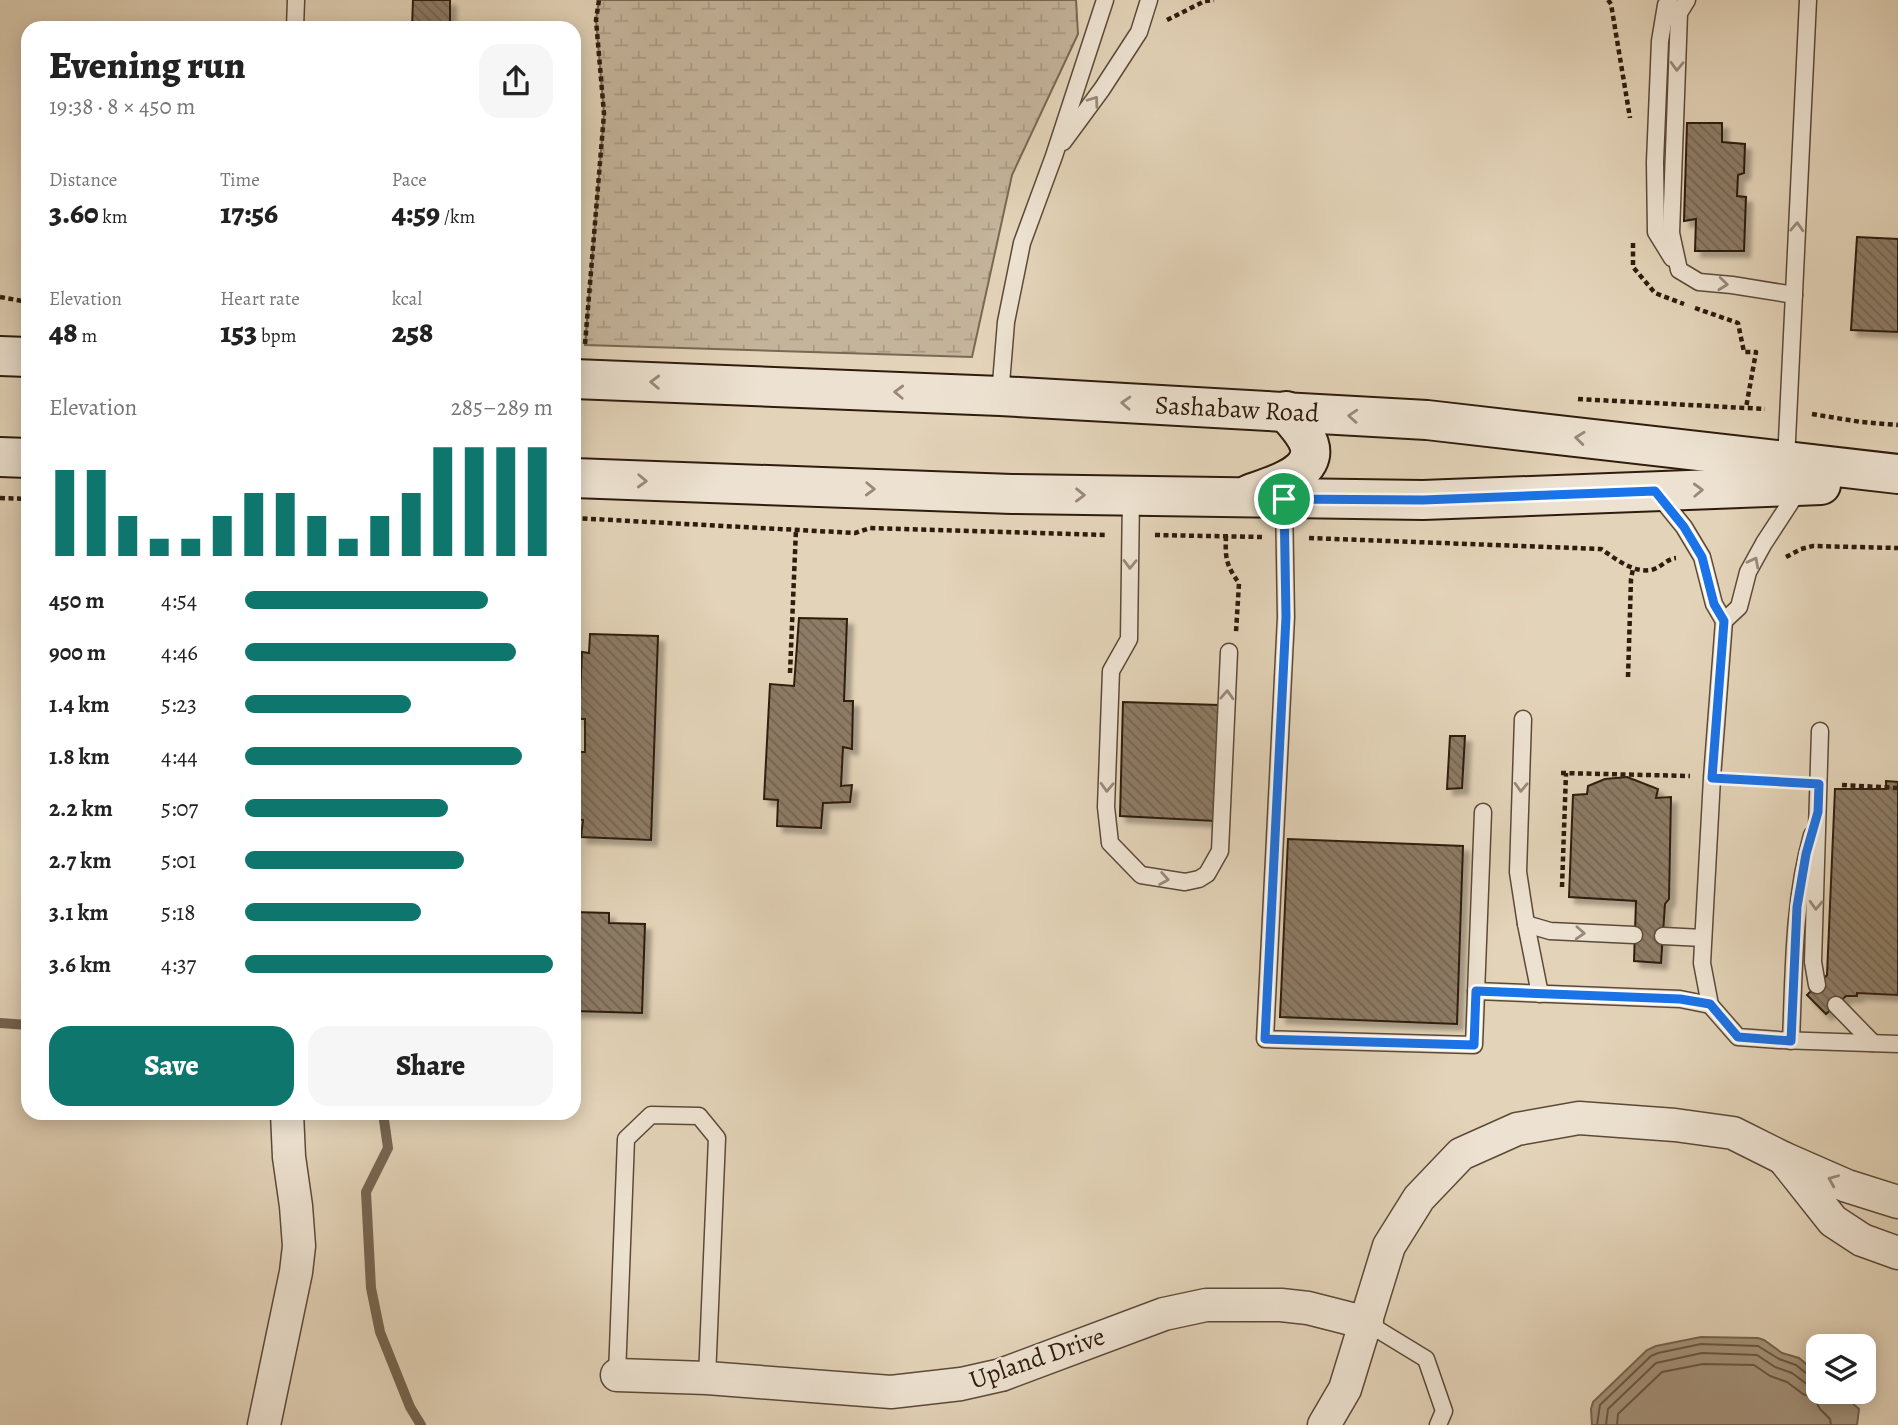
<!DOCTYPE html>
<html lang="en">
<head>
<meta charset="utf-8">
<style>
  body { margin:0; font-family:Alegreya,serif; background:#f6f6f6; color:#222; height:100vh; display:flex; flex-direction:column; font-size:26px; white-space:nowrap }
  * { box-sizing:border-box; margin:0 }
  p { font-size:23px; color:#767676 }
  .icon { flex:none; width:38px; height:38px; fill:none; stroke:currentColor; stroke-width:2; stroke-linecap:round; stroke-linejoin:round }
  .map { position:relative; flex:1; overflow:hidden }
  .sheet { position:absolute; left:21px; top:21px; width:560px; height:1099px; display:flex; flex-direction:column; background:#fff; border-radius:21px; box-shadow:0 4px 18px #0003 }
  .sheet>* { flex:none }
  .controls { position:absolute; left:1806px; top:1334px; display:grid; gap:14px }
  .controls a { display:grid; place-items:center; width:70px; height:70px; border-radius:14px; background:#fff; box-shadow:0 4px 18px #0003; font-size:35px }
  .pin { position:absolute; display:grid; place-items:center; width:60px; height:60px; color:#fff; margin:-30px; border:4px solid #fff; border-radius:50%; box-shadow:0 2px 7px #0007 }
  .round { display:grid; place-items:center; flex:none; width:74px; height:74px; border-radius:21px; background:#f6f6f6 }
  .summary { display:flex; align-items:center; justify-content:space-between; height:119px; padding:0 28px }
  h1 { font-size:38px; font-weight:800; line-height:52px }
  .metrics { display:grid; grid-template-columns:repeat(3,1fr); gap:10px; height:119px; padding:7px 28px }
  .metrics div { display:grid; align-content:center }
  .metrics b { font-size:30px; font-weight:800 }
  .metrics small { font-size:19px; font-weight:400 }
  .metrics p { font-size:19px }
  .chart { height:196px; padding:14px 28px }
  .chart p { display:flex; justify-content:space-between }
  .chart svg { width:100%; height:126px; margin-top:7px; stroke:#0f766e; stroke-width:6 }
  .primary-button { display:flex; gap:14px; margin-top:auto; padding:14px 28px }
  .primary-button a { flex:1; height:80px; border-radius:21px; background:#0f766e; color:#fff; font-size:28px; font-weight:800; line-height:80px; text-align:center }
  .primary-button a+a { background:#f6f6f6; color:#222 }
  ul { padding:0 28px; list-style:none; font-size:23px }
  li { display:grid; grid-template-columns:112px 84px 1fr; align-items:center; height:52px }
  li i { height:18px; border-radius:9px; background:#0f766e }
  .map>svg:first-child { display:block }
</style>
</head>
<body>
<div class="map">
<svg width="1898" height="1425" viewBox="0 0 1898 1425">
  <defs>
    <pattern id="wetland-marsh" width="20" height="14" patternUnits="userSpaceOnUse" patternTransform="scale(1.75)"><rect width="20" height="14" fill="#c4b49b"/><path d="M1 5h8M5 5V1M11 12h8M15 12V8" fill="none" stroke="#a99a84"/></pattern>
    <pattern id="building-back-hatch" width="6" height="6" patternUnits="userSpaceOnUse" patternTransform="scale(1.75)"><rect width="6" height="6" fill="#8d7b66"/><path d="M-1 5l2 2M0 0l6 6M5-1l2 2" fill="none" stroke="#746452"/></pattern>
    <filter id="shadow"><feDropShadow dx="6" dy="6" stdDeviation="2" flood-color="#0004"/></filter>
  </defs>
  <rect width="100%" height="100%" fill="#e3d3b8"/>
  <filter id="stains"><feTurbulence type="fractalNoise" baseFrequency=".00286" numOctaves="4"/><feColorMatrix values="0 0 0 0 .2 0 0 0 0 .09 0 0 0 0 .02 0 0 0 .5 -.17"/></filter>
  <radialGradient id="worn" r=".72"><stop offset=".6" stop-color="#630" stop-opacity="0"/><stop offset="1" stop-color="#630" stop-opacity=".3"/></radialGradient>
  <path fill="url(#wetland-marsh)" stroke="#7a6854" stroke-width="2" d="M 599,0 L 1076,0 L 1078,34 L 1012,175 L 972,357 L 585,345 L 604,114 L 596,20 Z"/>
  <path fill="#a6957e" stroke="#766551" stroke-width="2" d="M 1701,1337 L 1758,1338 L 1764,1340 L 1782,1353 L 1799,1358 L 1818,1374 L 1818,1391 L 1838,1391 L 1859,1409 L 1857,1425 L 1592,1425 L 1591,1409 L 1593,1402 L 1647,1350 L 1656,1346 Z"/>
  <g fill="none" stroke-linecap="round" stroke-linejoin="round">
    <g stroke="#6a5846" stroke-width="2">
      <path d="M 1597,1425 L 1600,1405 L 1651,1356 L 1658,1353 L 1701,1344 L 1758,1346 L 1779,1359 L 1796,1365 L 1812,1378 L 1818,1378"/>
      <path d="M 1606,1425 L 1608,1409 L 1656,1363 L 1702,1353 L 1757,1355 L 1775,1367 L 1792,1373 L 1808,1385 L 1818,1387"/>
      <path d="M 1617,1425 L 1618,1414 L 1662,1372 L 1703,1364 L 1754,1365 L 1770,1376 L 1787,1382 L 1803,1394 L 1814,1398 L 1820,1409 L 1830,1419 L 1831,1425"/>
    </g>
    <g stroke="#766551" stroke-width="10">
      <path d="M 0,1023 L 28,1025"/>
      <path d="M 383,1113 L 388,1148 L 366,1192 L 371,1288 L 380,1332 L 410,1407 L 421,1425"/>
    </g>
  </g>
  <g fill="url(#building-back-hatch)" stroke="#2f1c0d" stroke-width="2" filter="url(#shadow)">
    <path d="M 413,0 L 450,0 L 450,28 L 412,28 Z"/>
    <path d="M 1687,123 L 1722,123 L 1722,142 L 1745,144 L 1744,173 L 1738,175 L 1737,196 L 1746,197 L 1744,251 L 1695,251 L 1696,219 L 1684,221 Z"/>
    <path d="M 1857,237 L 1898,239 L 1898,332 L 1851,330 Z"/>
    <path d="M 799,618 L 847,619 L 844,701 L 853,701 L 852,749 L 843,747 L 841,786 L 852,785 L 850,802 L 823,803 L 821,828 L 777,826 L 778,800 L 764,799 L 770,684 L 794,686 Z"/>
    <path d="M 590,634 L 658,636 L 651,840 L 581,837 L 583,820 L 576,819 L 578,752 L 585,752 L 585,719 L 579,719 L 582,652 L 589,653 Z"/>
    <path d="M 1123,702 L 1219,705 L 1215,821 L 1120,816 Z"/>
    <path d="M 1450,736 L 1465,736 L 1462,788 L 1447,789 Z"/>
    <path d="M 1627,777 L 1658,789 L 1656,798 L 1671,797 L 1669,899 L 1665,904 L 1661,963 L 1634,961 L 1636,901 L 1569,897 L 1573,795 L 1587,794 L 1588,786 L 1605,779 Z"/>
    <path d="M 1886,781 L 1898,782 L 1898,995 L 1857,993 L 1857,996 L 1846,996 L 1826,1014 L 1807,995 L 1827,975 L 1835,789 L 1886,789 Z"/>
    <path d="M 1288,839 L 1463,846 L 1457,1024 L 1280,1017 Z"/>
    <path d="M 574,912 L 609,913 L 609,923 L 645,924 L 642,1013 L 574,1011 Z"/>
  </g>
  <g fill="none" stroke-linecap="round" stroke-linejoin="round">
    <defs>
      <g id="lane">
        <path d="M 1669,0 L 1666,5 L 1660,41 L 1655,162 L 1656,232 L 1672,258"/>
        <path d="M 1687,0 L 1679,13 L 1671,233 L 1679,270 L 1699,282 L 1732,285 L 1794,295"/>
        <path d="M 295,28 L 296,0"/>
        <path d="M 1063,142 L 1102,89 L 1139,32 L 1149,0"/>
        <path d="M 1000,396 L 1006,322 L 1022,243 L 1054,156 L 1105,0"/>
        <path d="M 1786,461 L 1808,0"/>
        <path d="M 1658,495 L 1684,527 L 1702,557 L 1714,604 L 1724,621 L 1712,778 L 1702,963 L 1710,1005 L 1738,1037 L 1779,1040 L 1898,1044"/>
        <path d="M 1131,496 L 1129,639 L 1111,671 L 1106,807 L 1110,843 L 1141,875 L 1185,882 L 1199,879 L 1207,874 L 1220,851 L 1229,652"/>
        <path d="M 1284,499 L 1286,617 L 1265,1039 L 1474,1045 L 1483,812"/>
        <path d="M 1724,621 L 1739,607 L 1748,572 L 1764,543 L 1800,488"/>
        <path d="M 1523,719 L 1518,872 L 1526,924 L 1540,994"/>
        <path d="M 1526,924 L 1550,931 L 1634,935"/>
        <path d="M 1663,936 L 1703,938"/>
        <path d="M 1817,985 L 1813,962 L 1820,731"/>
        <path d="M 1476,991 L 1680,999 L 1710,1005"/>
        <path d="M 1836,1005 L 1873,1043"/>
        <path d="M 1791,1041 C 1794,972 1793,902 1812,835"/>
        <path d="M 1367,1323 L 1426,1359 L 1444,1411 L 1438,1425"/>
        <path d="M 617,1375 L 626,1139 L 651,1115 L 699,1116 L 717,1138 L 707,1378"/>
      </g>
      <g id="street">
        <path d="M 1898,1202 L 1847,1186 L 1783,1158 L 1833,1221 L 1862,1240 L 1898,1253"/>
        <path d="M 617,1375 L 707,1378 L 891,1392 L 961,1384 L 1001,1375 L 1164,1314 L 1206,1305 L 1281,1305 L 1308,1308 L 1367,1323"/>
        <path d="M 264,1425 L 296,1272 L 299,1246 L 296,1206 L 289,1157 L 287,1113"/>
        <path d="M 1324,1425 L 1345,1389 L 1389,1246 L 1419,1198 L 1461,1154 L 1517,1129 L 1579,1118 L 1675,1125 L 1733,1133 L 1783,1158"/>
      </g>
      <g id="secondary">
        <path d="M 0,356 L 28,357"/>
        <path d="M 574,379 L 1000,396 L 1427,420 L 1898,474"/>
        <path d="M 0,457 L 28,458"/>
        <path d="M 574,478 L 1012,494 L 1423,500 L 1821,485"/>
        <path d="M 1250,494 C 1269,487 1319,474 1309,444 C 1305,432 1293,421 1286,411"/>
      </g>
    </defs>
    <use href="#lane" stroke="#5c4a38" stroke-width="19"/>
    <use href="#street" stroke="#5c4a38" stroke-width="35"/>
    <use href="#secondary" stroke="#2f1c0d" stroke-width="42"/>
    <g stroke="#2f1c0d" stroke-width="4.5" stroke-dasharray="5 3.5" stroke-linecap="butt">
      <path d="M 1608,0 L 1611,4 L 1630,118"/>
      <path d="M 1167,20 L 1205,1 L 1214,0"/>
      <path d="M 1633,243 L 1633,267 L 1655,293 L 1684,304"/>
      <path d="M 0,297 L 28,302"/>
      <path d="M 1695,308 L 1738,323 L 1744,352 L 1756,352 L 1746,408"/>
      <path d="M 585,344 L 604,114 L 596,20 L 599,0"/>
      <path d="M 1578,399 L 1765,409"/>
      <path d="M 1812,414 L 1861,422 L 1898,425"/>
      <path d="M 0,498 L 28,499"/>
      <path d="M 574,518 L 855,533 L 870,528 L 1108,535"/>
      <path d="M 1155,535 L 1262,537"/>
      <path d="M 1226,536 C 1225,558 1226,565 1239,583 L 1236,632"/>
      <path d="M 1309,538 L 1601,549 C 1615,558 1632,573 1651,570 C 1661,568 1666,559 1676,558"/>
      <path d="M 1786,557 L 1801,549 L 1813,546 L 1898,548"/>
      <path d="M 790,673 L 796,529"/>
      <path d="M 1628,677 L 1631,579 L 1633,569"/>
      <path d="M 1561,773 L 1690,776"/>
      <path d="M 1733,780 L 1794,783"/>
      <path d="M 1842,785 L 1898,788"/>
      <path d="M 1562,887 L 1566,773"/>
    </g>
    <use href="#lane" stroke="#ede2d1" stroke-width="16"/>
    <use href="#street" stroke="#ede2d1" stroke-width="32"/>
    <use href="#secondary" stroke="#ede2d1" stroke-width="38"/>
  </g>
  <defs><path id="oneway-chevron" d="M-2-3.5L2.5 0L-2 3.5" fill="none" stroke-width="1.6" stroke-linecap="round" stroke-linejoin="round" transform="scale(1.75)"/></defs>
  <g stroke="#988979">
    <use href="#oneway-chevron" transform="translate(1677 66) rotate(92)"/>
    <use href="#oneway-chevron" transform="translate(1094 101) rotate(-54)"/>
    <use href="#oneway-chevron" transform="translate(1797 227) rotate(-87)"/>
    <use href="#oneway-chevron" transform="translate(1723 284) rotate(6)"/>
    <use href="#oneway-chevron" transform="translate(655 382) rotate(-178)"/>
    <use href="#oneway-chevron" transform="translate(899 392) rotate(-178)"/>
    <use href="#oneway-chevron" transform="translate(1126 403) rotate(-177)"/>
    <use href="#oneway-chevron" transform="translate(1353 416) rotate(-176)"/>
    <use href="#oneway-chevron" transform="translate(1580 438) rotate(-174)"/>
    <use href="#oneway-chevron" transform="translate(642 481) rotate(2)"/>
    <use href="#oneway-chevron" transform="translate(870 489) rotate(2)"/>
    <use href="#oneway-chevron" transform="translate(1698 490) rotate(-2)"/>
    <use href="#oneway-chevron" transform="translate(1080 495) rotate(1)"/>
    <use href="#oneway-chevron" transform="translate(1754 562) rotate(-62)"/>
    <use href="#oneway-chevron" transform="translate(1130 564) rotate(91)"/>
    <use href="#oneway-chevron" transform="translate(1227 695) rotate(-87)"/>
    <use href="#oneway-chevron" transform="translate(1107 787) rotate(92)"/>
    <use href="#oneway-chevron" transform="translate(1521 787) rotate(92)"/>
    <use href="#oneway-chevron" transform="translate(1164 879) rotate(10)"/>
    <use href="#oneway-chevron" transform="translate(1816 905) rotate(92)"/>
    <use href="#oneway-chevron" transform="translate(1580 933) rotate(3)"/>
    <use href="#oneway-chevron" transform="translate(1833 1180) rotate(-157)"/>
  </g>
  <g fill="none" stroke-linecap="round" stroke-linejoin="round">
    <defs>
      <path id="route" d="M 1655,491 L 1684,527 L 1702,557 L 1714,604 L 1724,621 L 1712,778 L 1819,784 L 1818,812 L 1806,854 L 1797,907 L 1791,1041 L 1738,1037 L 1710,1004 L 1680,999 L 1476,991 L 1474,1045 L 1265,1039 L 1286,617 L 1284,499 L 1423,500 Z"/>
    </defs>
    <use href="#route" stroke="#fff" stroke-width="14"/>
    <use href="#route" stroke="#1a73e8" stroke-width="9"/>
  </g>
  <g text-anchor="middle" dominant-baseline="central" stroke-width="5" stroke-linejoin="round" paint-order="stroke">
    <g font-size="26" fill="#2f1c0d" stroke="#ede2d1">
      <text transform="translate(1237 409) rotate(3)">Sashabaw Road</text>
      <text transform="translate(1037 1358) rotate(-19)">Upland Drive</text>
    </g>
  </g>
  <rect width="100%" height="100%" filter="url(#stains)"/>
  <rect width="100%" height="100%" fill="url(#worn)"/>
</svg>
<div class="controls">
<a><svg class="icon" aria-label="layers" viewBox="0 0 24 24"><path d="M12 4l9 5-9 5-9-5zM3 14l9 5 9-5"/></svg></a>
</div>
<div class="pin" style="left:1284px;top:499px;background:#1e9e55"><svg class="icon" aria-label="arrive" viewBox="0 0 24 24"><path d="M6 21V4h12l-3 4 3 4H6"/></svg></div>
<section class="sheet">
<div class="summary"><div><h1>Evening run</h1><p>19:38 · 8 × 450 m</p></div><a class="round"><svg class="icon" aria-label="share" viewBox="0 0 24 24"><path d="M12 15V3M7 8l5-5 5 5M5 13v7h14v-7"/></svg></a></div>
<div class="metrics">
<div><p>Distance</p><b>3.60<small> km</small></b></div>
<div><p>Time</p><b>17:56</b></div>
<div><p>Pace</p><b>4:59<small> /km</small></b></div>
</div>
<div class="metrics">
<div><p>Elevation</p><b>48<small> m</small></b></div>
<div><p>Heart rate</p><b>153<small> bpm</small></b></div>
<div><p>kcal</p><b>258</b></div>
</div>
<div class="chart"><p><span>Elevation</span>285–289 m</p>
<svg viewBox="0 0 160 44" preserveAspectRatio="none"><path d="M5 44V14M15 44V14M25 44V30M35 44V38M45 44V38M55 44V30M65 44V22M75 44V22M85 44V30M95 44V38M105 44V30M115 44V22M125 44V6M135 44V6M145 44V6M155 44V6"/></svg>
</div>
<ul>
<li><b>450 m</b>4:54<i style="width:79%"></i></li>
<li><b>900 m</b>4:46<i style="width:88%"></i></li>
<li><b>1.4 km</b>5:23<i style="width:54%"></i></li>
<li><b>1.8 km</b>4:44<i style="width:90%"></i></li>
<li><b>2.2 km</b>5:07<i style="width:66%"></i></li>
<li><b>2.7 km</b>5:01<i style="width:71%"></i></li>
<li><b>3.1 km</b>5:18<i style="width:57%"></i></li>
<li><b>3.6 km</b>4:37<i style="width:100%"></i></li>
</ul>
<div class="primary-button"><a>Save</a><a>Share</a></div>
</section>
</div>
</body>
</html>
